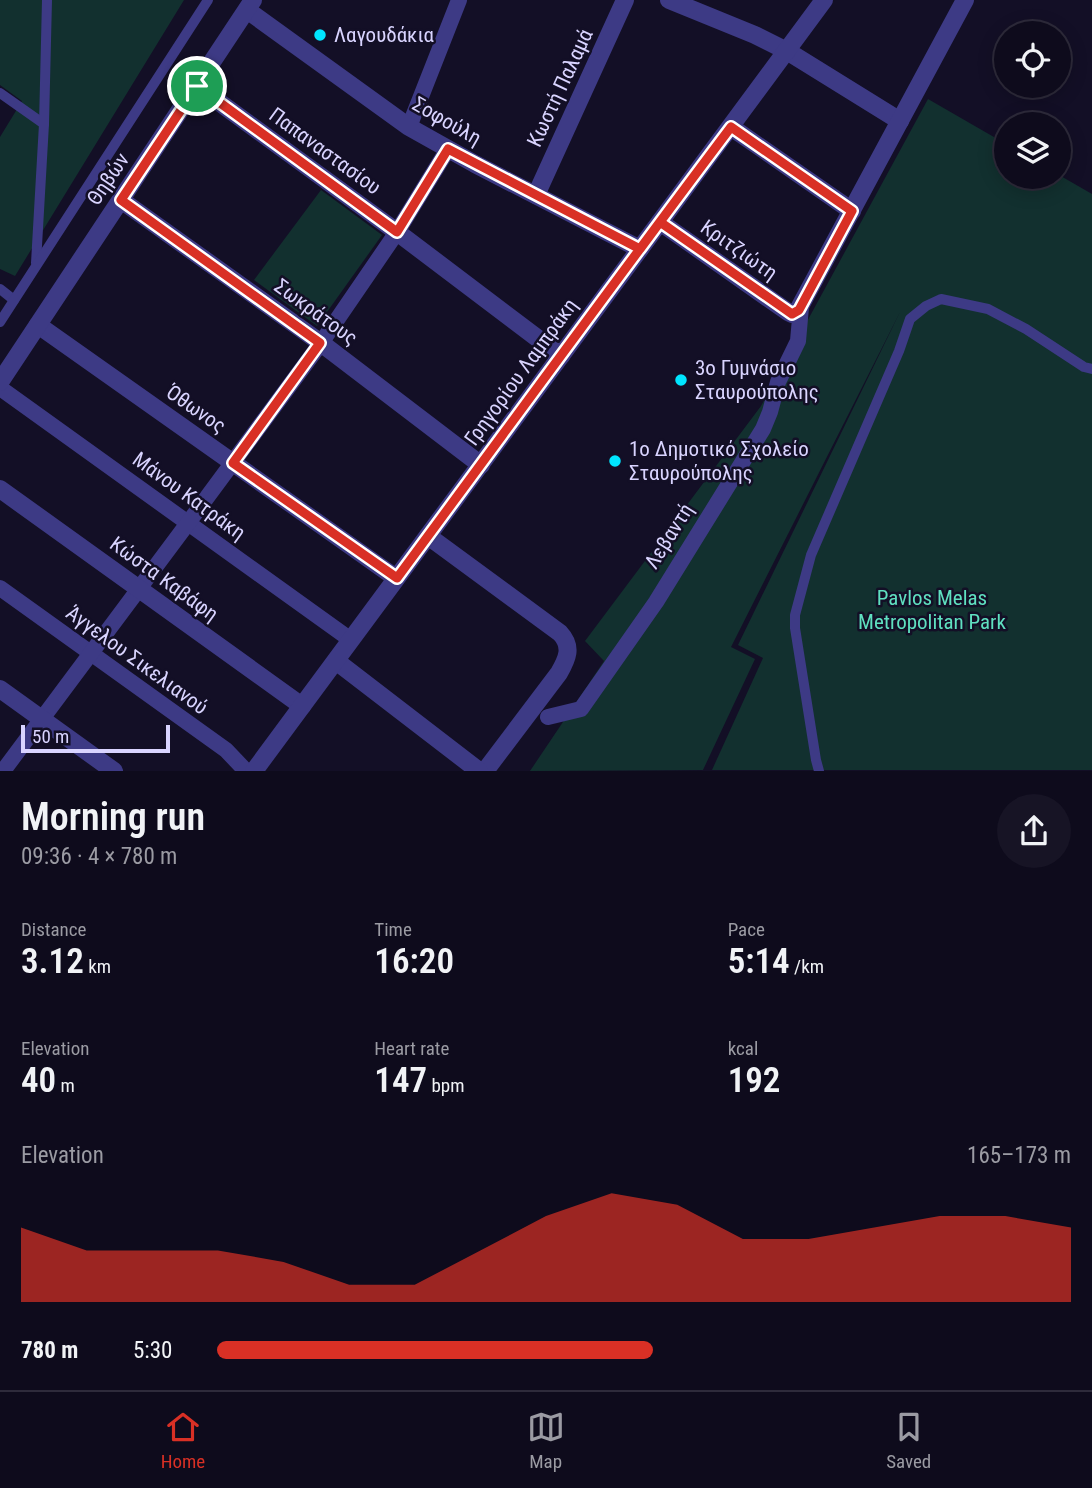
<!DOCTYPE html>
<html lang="en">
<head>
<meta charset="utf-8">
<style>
  body { margin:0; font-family:"Roboto Condensed",sans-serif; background:#171425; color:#f1f3f6; height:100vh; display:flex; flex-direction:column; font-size:26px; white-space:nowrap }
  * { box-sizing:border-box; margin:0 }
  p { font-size:23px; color:#9b9ba3 }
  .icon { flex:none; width:38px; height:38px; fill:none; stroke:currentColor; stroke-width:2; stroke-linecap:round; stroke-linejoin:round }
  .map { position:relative; height:771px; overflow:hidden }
  .side { display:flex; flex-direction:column; background:#0e0b1c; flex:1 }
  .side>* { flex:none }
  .tools { position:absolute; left:994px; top:21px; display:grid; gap:14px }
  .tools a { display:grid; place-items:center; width:77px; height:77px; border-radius:50%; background:#0e0b1c; box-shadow:0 4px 18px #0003,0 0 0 2px #2e2b3b; font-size:35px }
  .scale { position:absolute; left:21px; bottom:18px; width:149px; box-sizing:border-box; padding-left:7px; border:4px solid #d9d4ff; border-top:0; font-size:19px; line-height:24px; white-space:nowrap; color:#d9d4ff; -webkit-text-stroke:5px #130f26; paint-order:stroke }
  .pin { position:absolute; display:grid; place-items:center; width:60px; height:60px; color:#fff; margin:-30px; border:4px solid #fff; border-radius:50%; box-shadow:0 2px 7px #0007 }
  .round { display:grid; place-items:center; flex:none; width:74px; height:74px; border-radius:37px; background:#171425 }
  .summary { display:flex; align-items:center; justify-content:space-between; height:119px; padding:0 21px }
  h1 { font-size:38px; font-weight:600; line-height:52px }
  .stats { display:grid; grid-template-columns:repeat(3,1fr); gap:10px; height:119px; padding:7px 21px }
  .stats div { display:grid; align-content:center }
  .stats b { font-size:35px; font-weight:600 }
  .stats small { font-size:19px; font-weight:400 }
  .stats p { font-size:19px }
  .chart { height:196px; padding:14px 21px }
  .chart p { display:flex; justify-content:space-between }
  .chart svg { width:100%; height:126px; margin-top:7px; fill:#d93025; opacity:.7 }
  ul { padding:0 21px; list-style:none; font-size:23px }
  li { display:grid; grid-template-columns:112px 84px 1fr; align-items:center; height:52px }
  li i { height:18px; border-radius:9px; background:#d93025 }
  .tab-bar { display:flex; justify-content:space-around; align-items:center; height:98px; border-top:2px solid #2e2b3b; background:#0e0b1c; font-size:19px; color:#9b9ba3 }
  .tab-bar a { display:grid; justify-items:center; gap:4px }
  .tab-bar .current { color:#d93025 }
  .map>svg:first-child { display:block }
</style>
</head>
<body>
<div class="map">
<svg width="1092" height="771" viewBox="0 0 1092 771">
  <rect width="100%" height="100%" fill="#130f26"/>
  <g fill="#12302f">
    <path d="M 0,0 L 184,0 L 15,276 L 0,269 L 0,137 L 22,101 L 0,85 Z"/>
    <path d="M 928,99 L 1006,144 L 1006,177 L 1059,177 L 1059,175 L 1092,194 L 1092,770 L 712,770 L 763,658 L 738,645 L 900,312 L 731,647 L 755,659 L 703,770 L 530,771 L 604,661 L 585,641 L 761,406 Z"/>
    <path d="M 321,190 L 382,235 L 317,326 L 254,280 Z"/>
  </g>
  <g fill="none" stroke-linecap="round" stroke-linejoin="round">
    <g stroke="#3d3a85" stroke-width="10">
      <path d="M 0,93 L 44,124"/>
      <path d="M 36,263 L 44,124 L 47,0"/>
      <path d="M 0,289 L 14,300"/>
      <path d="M 0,322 L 208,0"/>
      <path d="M 819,771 L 816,760 L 795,628 L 795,615 L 811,555 L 899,351 L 910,319 L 926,306 L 941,299 L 988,309 L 1026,329 L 1084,367 L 1092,369"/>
    </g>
    <g stroke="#3d3a85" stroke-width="16">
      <path d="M 409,127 L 459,0"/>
      <path d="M 0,388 L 351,640"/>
      <path d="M 0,588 L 226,750 L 246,771"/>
      <path d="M 548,717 L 581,709 L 656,602 L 763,429 L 770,412 L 778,382 L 798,341 L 801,307"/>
      <path d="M 3,771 L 188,523 L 321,343 L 397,232 L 448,149"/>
    </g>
    <g stroke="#3d3a85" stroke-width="18">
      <path d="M 247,10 L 409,127 L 475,164 L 640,249"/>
      <path d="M 787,51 L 900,121"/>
      <path d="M 197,86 L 397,232 L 561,356"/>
      <path d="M 731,127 L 852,211"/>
      <path d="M 536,195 L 625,0"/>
      <path d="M 121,200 L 321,343 L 481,465"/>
      <path d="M 660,222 L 788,312 L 792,314 L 797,312 L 965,0"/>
      <path d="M 38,325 L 396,578"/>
      <path d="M 0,489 L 302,706"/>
      <path d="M 428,536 L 560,633 C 573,647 567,659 559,673 L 485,771"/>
      <path d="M 336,661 L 479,771"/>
      <path d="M 0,689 L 114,771"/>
    </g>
    <g stroke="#3d3a85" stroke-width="18">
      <path d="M 669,0 L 755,35 L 787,51"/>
      <path d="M 0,382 L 253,0"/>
      <path d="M 254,771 L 824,0"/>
    </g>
  </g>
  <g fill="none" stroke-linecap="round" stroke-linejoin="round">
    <defs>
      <path id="route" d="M 197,86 L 121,200 L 320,343 L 233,463 L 397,578 C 508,428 618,277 731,127 L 852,211 L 799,310 L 792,314 L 660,222 L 640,249 L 448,149 L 397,232 L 197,86"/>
    </defs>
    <use href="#route" stroke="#fff" stroke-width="14"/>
    <use href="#route" stroke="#d93025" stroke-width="9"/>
  </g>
  <g fill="#00e5ff" stroke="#130f26" stroke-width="2.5">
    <circle cx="320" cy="35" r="7"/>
    <circle cx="681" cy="380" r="7"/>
    <circle cx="615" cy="461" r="7"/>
  </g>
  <g text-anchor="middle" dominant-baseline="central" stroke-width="5" stroke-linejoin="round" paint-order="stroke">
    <g font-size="21" fill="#d9d4ff" stroke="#130f26" text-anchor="start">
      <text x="334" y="35">Λαγουδάκια</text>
      <text x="695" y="368">3ο Γυμνάσιο<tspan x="695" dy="24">Σταυρούπολης</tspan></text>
      <text x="629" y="449">1ο Δημοτικό Σχολείο<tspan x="629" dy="24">Σταυρούπολης</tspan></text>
    </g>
    <g font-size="21" fill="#d9d4ff" stroke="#130f26">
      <text transform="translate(560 88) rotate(-65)">Κωστή Παλαμά</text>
      <text transform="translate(447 121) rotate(30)">Σοφούλη</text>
      <text transform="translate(325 151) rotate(36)">Παπαναστασίου</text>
      <text transform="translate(108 179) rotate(-56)">Θηβών</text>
      <text transform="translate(739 250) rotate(35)">Κριτζιώτη</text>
      <text transform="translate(316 312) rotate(36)">Σωκράτους</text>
      <text transform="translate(521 372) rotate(-54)">Γρηγορίου Λαμπράκη</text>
      <text transform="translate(196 409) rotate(35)">Όθωνος</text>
      <text transform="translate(189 496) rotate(36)">Μάνου Κατράκη</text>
      <text transform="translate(669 536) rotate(-58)">Λεβαντή</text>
      <text transform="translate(164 579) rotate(36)">Κώστα Καβάφη</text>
      <text transform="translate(137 660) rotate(36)">Άγγελου Σικελιανού</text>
    </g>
    <g font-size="21" fill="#5fe0c0" stroke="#130f26">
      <text x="932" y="598">Pavlos Melas<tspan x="932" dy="24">Metropolitan Park</tspan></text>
    </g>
  </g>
</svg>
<div class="tools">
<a><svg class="icon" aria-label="locate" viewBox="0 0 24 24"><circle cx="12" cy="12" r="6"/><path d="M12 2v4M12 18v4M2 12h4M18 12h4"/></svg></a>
<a><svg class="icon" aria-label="layers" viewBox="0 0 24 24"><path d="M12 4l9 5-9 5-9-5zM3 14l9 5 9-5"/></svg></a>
</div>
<div class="scale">50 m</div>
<div class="pin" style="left:197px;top:86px;background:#1e9e55"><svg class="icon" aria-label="arrive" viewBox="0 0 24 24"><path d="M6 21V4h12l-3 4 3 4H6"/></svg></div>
</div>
<section class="side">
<div class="summary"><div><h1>Morning run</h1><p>09:36 · 4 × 780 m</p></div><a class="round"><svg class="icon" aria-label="share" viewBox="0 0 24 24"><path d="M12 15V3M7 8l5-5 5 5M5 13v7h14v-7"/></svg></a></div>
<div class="stats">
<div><p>Distance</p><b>3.12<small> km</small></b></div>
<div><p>Time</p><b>16:20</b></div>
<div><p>Pace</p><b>5:14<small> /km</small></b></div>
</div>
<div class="stats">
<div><p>Elevation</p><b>40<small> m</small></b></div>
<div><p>Heart rate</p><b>147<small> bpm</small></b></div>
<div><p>kcal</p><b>192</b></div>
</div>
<div class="chart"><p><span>Elevation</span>165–173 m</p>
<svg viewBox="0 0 160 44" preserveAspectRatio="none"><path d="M0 44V18L10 26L20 26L30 26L40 30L50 38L60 38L70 26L80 14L90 6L100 10L110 22L120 22L130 18L140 14L150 14L160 18V44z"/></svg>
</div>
<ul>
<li><b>780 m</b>5:30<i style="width:51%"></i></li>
</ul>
</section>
<nav class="tab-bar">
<a class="current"><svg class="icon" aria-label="home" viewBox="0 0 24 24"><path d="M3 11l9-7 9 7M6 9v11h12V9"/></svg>Home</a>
<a><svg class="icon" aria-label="map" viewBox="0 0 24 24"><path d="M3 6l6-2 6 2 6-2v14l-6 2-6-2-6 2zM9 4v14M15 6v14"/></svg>Map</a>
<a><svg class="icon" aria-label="saved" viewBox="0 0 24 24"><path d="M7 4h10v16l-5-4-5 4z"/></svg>Saved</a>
</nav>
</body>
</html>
